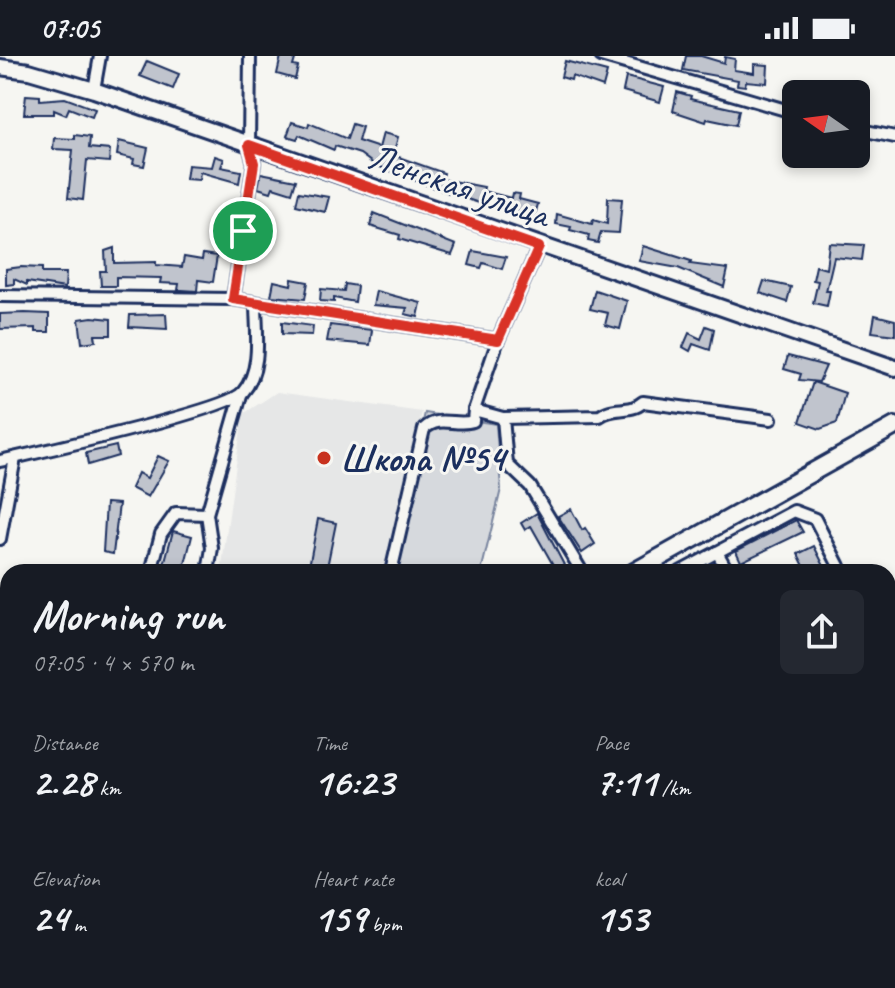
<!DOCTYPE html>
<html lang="en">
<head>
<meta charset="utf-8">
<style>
  body { margin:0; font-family:Caveat,sans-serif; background:#242831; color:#f1f3f6; height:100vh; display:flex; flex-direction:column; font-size:30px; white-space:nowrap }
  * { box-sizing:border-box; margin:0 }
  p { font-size:26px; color:#9ea1a6 }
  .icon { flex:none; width:44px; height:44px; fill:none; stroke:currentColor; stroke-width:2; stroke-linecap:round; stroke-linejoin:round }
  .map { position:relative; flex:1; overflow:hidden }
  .drawer { position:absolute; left:0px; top:508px; width:896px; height:424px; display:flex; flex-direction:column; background:#171b24; border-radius:24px 24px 0 0; box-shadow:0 4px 12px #0003 }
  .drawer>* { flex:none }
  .needle { width:52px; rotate:284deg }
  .buttons { position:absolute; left:782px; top:24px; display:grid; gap:16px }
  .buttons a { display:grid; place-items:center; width:88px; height:88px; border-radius:12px; background:#171b24; box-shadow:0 4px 12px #0003; font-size:40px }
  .pin { position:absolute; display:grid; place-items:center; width:68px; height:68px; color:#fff; margin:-34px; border:4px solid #fff; border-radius:50%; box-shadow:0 2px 8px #0007 }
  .round { display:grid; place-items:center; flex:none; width:84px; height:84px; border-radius:12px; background:#242831 }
  .summary { display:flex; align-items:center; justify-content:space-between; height:136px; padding:0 32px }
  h1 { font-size:44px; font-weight:600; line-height:60px }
  .figures { display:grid; grid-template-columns:repeat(3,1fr); gap:12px; height:136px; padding:8px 32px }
  .figures div { display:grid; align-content:center }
  .figures b { font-size:40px; font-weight:600 }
  .figures small { font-size:22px; font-weight:400 }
  .figures p { font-size:22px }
  .status { display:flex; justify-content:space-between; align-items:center; height:56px; padding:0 40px; background:#171b24; direction:ltr }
  .status svg { height:22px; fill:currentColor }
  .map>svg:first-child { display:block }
</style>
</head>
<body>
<div class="status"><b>07:05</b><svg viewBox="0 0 49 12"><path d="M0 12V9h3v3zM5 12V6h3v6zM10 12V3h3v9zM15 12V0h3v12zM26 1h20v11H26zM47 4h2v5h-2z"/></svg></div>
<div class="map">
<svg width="895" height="932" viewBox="0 0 895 932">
  <rect width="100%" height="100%" fill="#f6f6f2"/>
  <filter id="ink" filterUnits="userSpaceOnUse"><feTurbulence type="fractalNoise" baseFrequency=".0125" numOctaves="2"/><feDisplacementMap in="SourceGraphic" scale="16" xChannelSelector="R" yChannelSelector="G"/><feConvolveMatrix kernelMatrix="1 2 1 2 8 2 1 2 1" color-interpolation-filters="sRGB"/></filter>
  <g filter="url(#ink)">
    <path fill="#e6e7e7" d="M 277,336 L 422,356 L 385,516 L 221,516 L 243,358 Z"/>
    <g fill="#d6d9dd" stroke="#78849e" stroke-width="2">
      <path d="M 425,357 L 496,368 L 501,433 L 481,516 L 388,516 Z"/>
      <path d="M 8,589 L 8,745 L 0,733 L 0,590 Z"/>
    </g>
    <g fill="#c0c4cd" stroke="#1b2f5e" stroke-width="2">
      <path d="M 281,0 L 296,0 L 293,10 L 298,11 L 295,23 L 277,18 Z"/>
      <path d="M 686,0 L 701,0 L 724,7 L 725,1 L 735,3 L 734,14 L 754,17 L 754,8 L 768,9 L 767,27 L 746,25 L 745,30 L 737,29 L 738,24 L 683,14 Z"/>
      <path d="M 147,5 L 179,18 L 173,33 L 140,20 Z"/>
      <path d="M 565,5 L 607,16 L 603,31 L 572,20 L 571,24 L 561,21 Z"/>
      <path d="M 626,21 L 664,31 L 660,46 L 623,35 Z"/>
      <path d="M 677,36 L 691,40 L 690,43 L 739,54 L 736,69 L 707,63 L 706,66 L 673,55 Z"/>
      <path d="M 26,39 L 40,40 L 40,44 L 65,42 L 95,53 L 92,61 L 69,52 L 66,59 L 54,54 L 54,58 L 24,58 Z"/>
      <path d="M 292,66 L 308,71 L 309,67 L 347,83 L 352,68 L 362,71 L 358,85 L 379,92 L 383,77 L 398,81 L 393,99 L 444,117 L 442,123 L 484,131 L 483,135 L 511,142 L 512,137 L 520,138 L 519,143 L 538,148 L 533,166 L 523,163 L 524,157 L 491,151 L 437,133 L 375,109 L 360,98 L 335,90 L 334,94 L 299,79 L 297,83 L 287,80 Z"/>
      <path d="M 75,79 L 90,81 L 89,92 L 110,94 L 109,106 L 87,104 L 83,144 L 68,142 L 73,94 L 53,93 L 54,82 L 75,83 Z"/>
      <path d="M 119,85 L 148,92 L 144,110 L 133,108 L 134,103 L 117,99 Z"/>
      <path d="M 215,100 L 224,103 L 221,111 L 241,115 L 239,127 L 200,116 L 199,124 L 186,123 L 188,109 L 212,111 Z"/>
      <path d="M 261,117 L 296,124 L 292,137 L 273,131 L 271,136 L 258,132 Z"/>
      <path d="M 299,136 L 329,141 L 325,156 L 296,149 Z"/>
      <path d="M 608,142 L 622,143 L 619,177 L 601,176 L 598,187 L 588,185 L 589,179 L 570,174 L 571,171 L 556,168 L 557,158 L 592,168 L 593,164 L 607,168 Z"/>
      <path d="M 374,157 L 456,189 L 452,199 L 399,183 L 400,179 L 370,170 Z"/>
      <path d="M 829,187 L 864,189 L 862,204 L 834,201 L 826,235 L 830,235 L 827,250 L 813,247 L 818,225 L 813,224 L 816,210 L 826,213 Z"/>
      <path d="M 643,190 L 691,205 L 690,208 L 728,213 L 724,231 L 678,212 L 639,205 Z"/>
      <path d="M 114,192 L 114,207 L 156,206 L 156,209 L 182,211 L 184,201 L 202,204 L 203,198 L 217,200 L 213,226 L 198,224 L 197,235 L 182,234 L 178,234 L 179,228 L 160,227 L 161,222 L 116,221 L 116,230 L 101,230 L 100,215 L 106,215 L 105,195 Z"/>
      <path d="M 473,195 L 506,201 L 502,213 L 483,207 L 481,212 L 469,209 Z"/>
      <path d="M 21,211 L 42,212 L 42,217 L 66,217 L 65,232 L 27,226 L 27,229 L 14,223 L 14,228 L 6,229 L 6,213 Z"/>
      <path d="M 292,223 L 308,226 L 305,243 L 271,240 L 274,225 L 291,229 Z"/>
      <path d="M 764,225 L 791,231 L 787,246 L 760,237 Z"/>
      <path d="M 345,228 L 357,230 L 355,246 L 334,242 L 334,246 L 320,245 L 321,233 L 344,235 Z"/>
      <path d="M 595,234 L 627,245 L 620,273 L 605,269 L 608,257 L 590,253 Z"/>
      <path d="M 376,235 L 421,247 L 418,261 L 405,258 L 407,252 L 373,249 Z"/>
      <path d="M 25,257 L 49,258 L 49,276 L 36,276 L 36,272 L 0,273 L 0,258 Z"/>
      <path d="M 166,258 L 167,273 L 129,271 L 130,259 Z"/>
      <path d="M 875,259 L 895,264 L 895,279 L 872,276 Z"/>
      <path d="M 92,261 L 111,263 L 111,279 L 95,279 L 96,285 L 82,287 L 79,263 Z"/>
      <path d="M 282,266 L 313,270 L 312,279 L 282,278 Z"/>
      <path d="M 330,269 L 372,274 L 370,289 L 327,285 Z"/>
      <path d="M 706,270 L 714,273 L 710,294 L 693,288 L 690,295 L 683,291 L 689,277 L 701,283 Z"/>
      <path d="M 788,300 L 826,310 L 819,326 L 799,324 L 801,318 L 784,313 Z"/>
      <path d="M 813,326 L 845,337 L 837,367 L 820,373 L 800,366 Z"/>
      <path d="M 116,390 L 118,400 L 88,409 L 86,397 Z"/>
      <path d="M 158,400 L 169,405 L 148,441 L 131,432 L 138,417 L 147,422 Z"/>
      <path d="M 106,447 L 119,448 L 113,498 L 103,496 Z"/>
      <path d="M 571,453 L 582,474 L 585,472 L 595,488 L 582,497 L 558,460 Z"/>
      <path d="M 537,457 L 564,509 L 556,514 L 531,470 L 525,474 L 521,467 Z"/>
      <path d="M 318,463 L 336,467 L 326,516 L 308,516 Z"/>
      <path d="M 796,464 L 803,476 L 741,506 L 736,495 Z"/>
      <path d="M 173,475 L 192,480 L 183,516 L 162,516 Z"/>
      <path d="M 814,490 L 827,516 L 807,516 L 798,498 Z"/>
      <path d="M 403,924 L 454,924 L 458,932 L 407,932 Z"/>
    </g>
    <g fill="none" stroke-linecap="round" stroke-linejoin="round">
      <defs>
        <g id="minor">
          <path d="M 601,0 L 796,57"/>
          <path d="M 94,34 L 100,0"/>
          <path d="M 856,73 L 895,81"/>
          <path d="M 539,191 L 498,284 L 474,354 L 503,362 L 600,360 C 613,349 630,358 643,346 L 771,363"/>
          <path d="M 0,240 L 233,243 L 498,284"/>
          <path d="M 233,243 L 254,107 L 249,89 L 250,0"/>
          <path d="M 503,362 L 507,408 L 530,430 L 582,516"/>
          <path d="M 0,405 C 35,397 228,354 243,336 C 263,313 256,275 256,247"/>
          <path d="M 0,483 L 15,402"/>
          <path d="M 717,496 L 728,516"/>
          <path d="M 151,516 L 161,478 L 176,457 L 207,458"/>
          <path d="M 208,516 L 212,492 L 207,458 L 241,339"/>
          <path d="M 391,516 L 424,373 C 440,358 456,371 473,365 L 474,354"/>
          <path d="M 680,516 L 794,455 L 815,463 L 842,516"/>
          <path d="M 888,583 L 895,583"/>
          <path d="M 888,687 L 895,660"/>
          <path d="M 555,924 L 560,932"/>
          <path d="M 0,931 L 13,924"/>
          <path d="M 615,932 L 633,924"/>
          <path d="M 823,932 L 825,924"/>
        </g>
        <path id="secondary" d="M 0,11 L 29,15 L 94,34 L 895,312"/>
        <g id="primary">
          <path d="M 634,516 L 895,370"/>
          <path d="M 0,868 L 8,864"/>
        </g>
      </defs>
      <use href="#minor" stroke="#1b2f5e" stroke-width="16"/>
      <use href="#secondary" stroke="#1b2f5e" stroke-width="20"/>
      <use href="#primary" stroke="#1b2f5e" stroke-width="22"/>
      <use href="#minor" stroke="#f6f6f2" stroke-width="10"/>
      <use href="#secondary" stroke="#f6f6f2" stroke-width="14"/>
      <use href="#primary" stroke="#f6f6f2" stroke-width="16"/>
    </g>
  </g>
  <g fill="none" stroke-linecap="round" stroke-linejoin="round" filter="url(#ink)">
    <defs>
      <path id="route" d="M 249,89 L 539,191 L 498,284 L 233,243 L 254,107 Z"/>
    </defs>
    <use href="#route" stroke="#fff" stroke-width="16"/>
    <use href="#route" stroke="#d93025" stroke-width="10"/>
  </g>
  <circle fill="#c8321e" stroke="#f6f6f2" stroke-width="3" cx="324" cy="402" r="8"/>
  <g text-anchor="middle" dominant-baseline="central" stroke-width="6" stroke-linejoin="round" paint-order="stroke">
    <g font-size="38" fill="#1b2f5e" stroke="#f6f6f2">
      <text transform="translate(459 129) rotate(19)">Ленская улица</text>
    </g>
    <g font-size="38" font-weight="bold" fill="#1b2f5e" stroke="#f6f6f2" text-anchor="start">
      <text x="340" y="402">Школа №54</text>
    </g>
  </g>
</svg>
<div class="buttons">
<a><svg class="needle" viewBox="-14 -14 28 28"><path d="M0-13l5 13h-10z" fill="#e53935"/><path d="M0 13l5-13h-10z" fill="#9ea1a6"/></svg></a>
</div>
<div class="pin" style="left:243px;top:175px;background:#1e9e55"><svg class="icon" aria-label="arrive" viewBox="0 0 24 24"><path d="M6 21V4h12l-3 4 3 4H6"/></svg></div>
<section class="drawer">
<div class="summary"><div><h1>Morning run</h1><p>07:05 · 4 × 570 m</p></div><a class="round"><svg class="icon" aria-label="share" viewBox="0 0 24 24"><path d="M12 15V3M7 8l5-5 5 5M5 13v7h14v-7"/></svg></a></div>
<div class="figures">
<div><p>Distance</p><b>2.28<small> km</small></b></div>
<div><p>Time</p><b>16:23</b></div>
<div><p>Pace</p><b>7:11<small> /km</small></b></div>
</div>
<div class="figures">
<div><p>Elevation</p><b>24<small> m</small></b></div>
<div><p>Heart rate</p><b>159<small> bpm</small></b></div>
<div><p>kcal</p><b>153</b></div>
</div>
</section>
</div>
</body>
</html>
